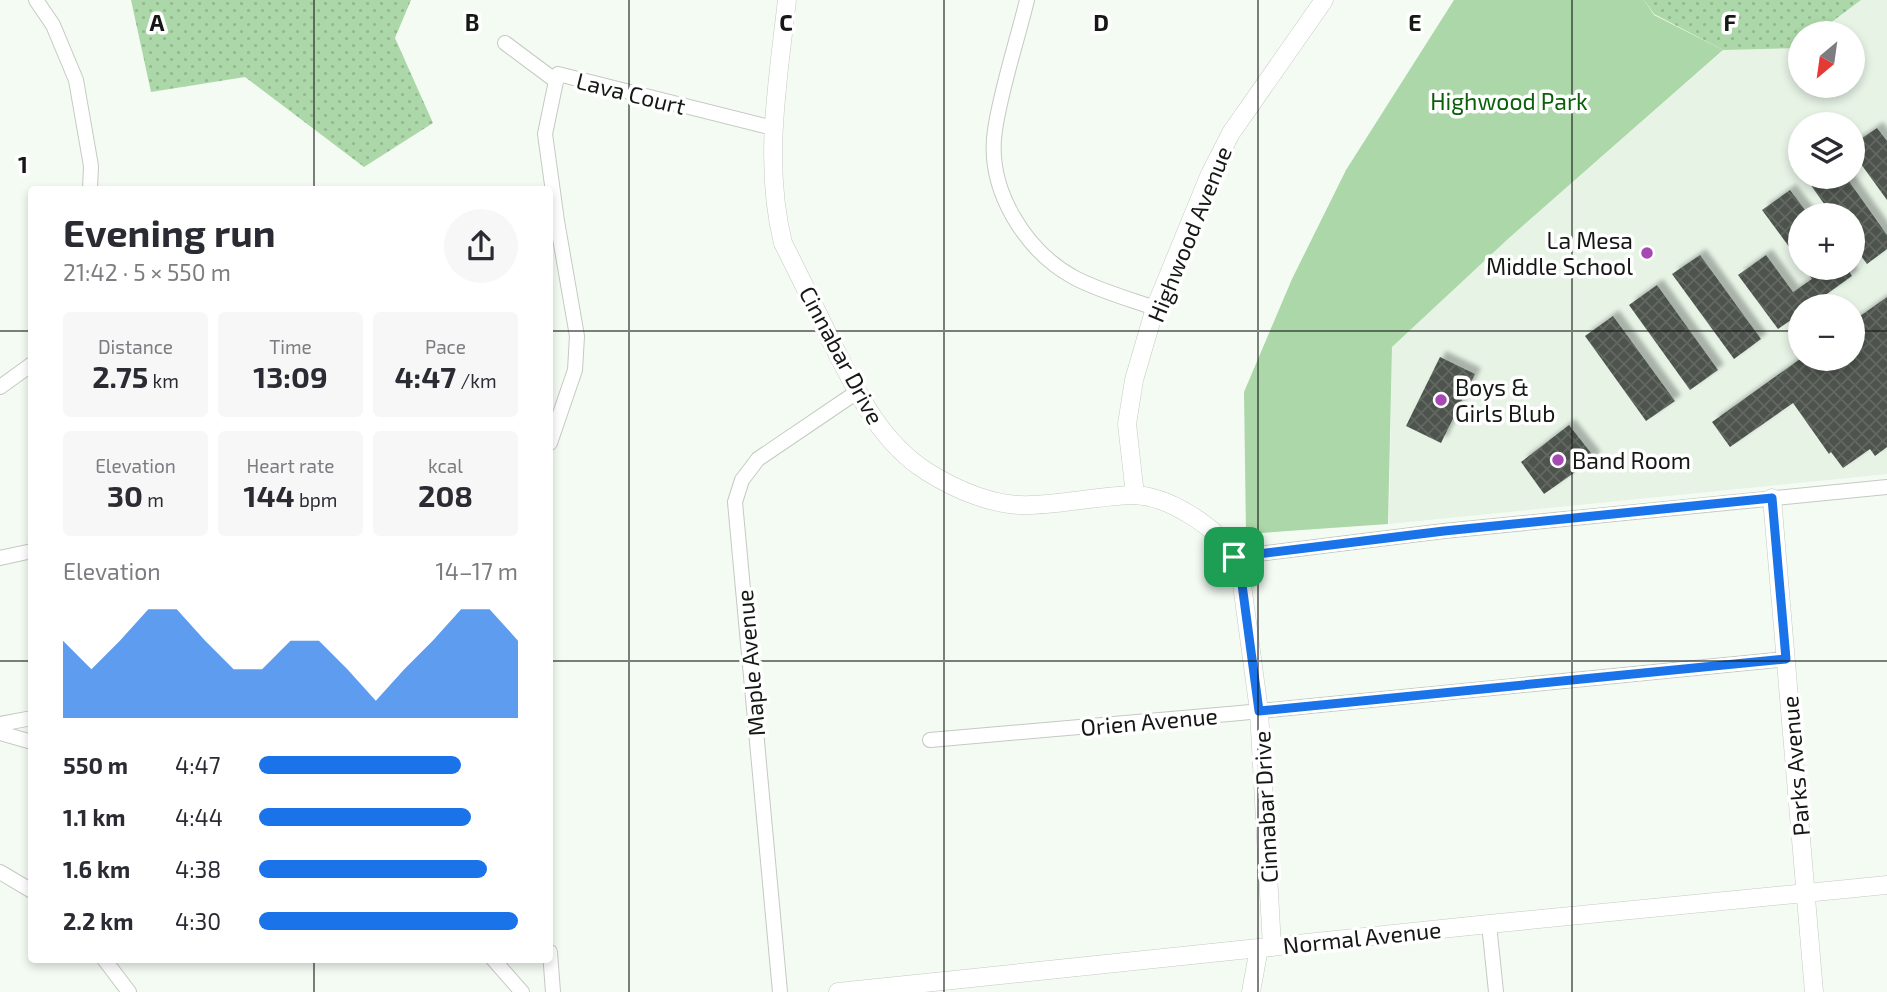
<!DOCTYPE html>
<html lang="en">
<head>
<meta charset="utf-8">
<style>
  body { margin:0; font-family:"Exo 2",sans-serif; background:#f7f7f7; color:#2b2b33; height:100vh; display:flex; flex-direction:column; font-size:26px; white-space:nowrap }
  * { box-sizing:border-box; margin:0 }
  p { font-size:23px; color:#7c7c81 }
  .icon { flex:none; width:38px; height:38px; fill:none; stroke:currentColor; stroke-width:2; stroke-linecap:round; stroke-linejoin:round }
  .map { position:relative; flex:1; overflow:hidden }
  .sheet { position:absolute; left:28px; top:186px; width:525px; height:777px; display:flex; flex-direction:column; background:#fff; border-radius:7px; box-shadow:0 4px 10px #0003 }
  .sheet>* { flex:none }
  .needle { width:46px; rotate:209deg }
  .controls { position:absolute; left:1788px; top:21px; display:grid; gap:14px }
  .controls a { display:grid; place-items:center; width:77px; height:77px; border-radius:50%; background:#fff; box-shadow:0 4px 10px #0003; font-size:35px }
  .pin { position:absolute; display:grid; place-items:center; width:60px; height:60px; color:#fff; margin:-30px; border-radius:14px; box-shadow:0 4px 10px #0006 }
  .round { display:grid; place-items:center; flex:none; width:74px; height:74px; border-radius:37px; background:#f7f7f7 }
  .overview { display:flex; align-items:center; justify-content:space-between; height:119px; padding:0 35px }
  h1 { font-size:38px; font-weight:700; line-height:52px }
  .figures { display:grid; grid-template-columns:repeat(3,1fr); gap:10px; height:119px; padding:7px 35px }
  .figures div { display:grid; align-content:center; border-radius:7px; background:#f7f7f7; text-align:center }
  .figures b { font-size:30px; font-weight:700 }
  .figures small { font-size:19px; font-weight:400 }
  .figures p { font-size:19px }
  .chart { height:196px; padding:14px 35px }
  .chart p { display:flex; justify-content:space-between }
  .chart svg { width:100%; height:126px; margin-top:7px; fill:#1a73e8; opacity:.7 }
  ul { padding:0 35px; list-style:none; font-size:23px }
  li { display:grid; grid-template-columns:112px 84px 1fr; align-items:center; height:52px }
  li i { height:18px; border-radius:9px; background:#1a73e8 }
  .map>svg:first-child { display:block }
</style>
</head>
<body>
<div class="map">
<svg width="1887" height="992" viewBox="0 0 1887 992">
  <defs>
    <pattern id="grass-dots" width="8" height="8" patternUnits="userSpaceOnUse" patternTransform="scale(1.75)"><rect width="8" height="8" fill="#acd7a8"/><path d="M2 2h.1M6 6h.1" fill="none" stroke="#93b890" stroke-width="1.8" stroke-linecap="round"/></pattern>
    <pattern id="building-cross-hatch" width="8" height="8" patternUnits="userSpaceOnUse" patternTransform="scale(1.75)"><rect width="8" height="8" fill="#4e534d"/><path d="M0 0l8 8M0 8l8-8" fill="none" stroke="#636863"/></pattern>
    <filter id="shadow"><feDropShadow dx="6" dy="-6" stdDeviation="2" flood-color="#0004"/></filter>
  </defs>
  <rect width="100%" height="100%" fill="#f4fbf3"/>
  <path fill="#e6f3e5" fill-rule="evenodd" d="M 1861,0 L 1887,0 L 1887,474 L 1389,524 L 1392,347 L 1509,238 L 1725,49 L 1801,46 L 1801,86 L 1853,86 L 1853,33 L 1817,33 ZM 1801,124 L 1853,124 L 1853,177 L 1801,177 ZM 1801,215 L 1853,215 L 1853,268 L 1801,268 ZM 1801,306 L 1853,306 L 1853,359 L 1801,359 Z"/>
  <g fill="url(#grass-dots)">
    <path d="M 131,0 L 411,0 L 395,38 L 433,123 L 364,167 L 245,77 L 151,92 Z"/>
    <path d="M 1644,0 L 1861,0 L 1817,33 L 1801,33 L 1801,46 L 1799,48 L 1723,50 L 1654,14 Z"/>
  </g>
  <path fill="#acd7a8" d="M 1454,0 L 1644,0 L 1654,15 L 1723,50 L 1509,238 L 1392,347 L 1388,524 L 1246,534 L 1244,392 L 1292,279 L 1346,170 Z"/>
  <g fill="url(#building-cross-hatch)" filter="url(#shadow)">
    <path d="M 1877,128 L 1887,141 L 1887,200 L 1853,153 L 1853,144 Z"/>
    <path d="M 1805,177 L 1846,177 L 1887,235 L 1887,249 L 1867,264 L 1853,245 L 1853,215 L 1832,215 Z"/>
    <path d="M 1790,190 L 1809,215 L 1801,215 L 1801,263 L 1762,210 Z"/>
    <path d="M 1700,255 L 1761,339 L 1734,359 L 1672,274 Z"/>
    <path d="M 1766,255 L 1793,292 L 1812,279 L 1804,268 L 1847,268 L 1852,276 L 1810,306 L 1801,306 L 1801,313 L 1778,329 L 1738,275 Z"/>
    <path d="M 1657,285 L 1718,370 L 1690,390 L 1629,305 Z"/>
    <path d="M 1887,297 L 1887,447 L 1875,456 L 1870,449 L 1843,468 L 1831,452 L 1829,454 L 1793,403 L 1730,447 L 1712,422 L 1800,359 L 1853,359 L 1853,321 Z"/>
    <path d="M 1613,316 L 1675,401 L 1646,421 L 1585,336 Z"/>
    <path d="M 1440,357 L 1475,374 L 1441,443 L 1406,426 Z"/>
    <path d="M 1569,425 L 1595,458 L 1544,494 L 1521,462 Z"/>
  </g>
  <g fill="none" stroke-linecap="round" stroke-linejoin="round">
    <defs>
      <g id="minor">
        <path d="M 36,0 L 53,25 L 76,80 L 91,166 L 90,189"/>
        <path d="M 1027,0 C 1017,41 1001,89 995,130 C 986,189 1025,251 1075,278 C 1100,291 1129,299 1155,308"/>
        <path d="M 505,43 L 556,81"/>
        <path d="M 556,81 L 558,74 L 773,128"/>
        <path d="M 0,387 L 32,364"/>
        <path d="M 550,443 L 575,370 L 577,336 L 557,221 L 545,134 L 556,81"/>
        <path d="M 1234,557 L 1444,531 L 1887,487"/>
        <path d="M 0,558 L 32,551"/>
        <path d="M 0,724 L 32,718"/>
        <path d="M 0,733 L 32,742"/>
        <path d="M 930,740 L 1240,713 L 1786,659"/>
        <path d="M 0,872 L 32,891"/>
        <path d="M 1489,924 L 1496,992"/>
        <path d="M 550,952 L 553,992"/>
        <path d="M 104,959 L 129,992"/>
        <path d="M 493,959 L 522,992"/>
        <path d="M 780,992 L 735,502 L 742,480 L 758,459 L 857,392"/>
      </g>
      <g id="tertiary">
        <path d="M 787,0 C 778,80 763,164 783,243 C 799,275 815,307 830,339 C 855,388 878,440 926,471 C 956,490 995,507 1031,505 C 1065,504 1099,496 1132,495 C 1167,495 1218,527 1234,557 C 1237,563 1239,570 1241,577 L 1259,711 L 1272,947"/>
        <path d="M 1135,495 L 1127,424 L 1134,380 L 1155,308 L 1210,174 L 1231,133 L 1324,0"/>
        <path d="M 1772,498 L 1814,992"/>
        <path d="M 838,992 L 1489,924 L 1887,885"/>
        <path d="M 1251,992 L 1259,948"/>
      </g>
    </defs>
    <use href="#minor" stroke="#c4cac3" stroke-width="16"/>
    <use href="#tertiary" stroke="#c4cac3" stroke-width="19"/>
    <use href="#minor" stroke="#fff" stroke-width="14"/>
    <use href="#tertiary" stroke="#fff" stroke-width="18"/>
  </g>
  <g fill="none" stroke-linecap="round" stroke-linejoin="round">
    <defs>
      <path id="route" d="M 1772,498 L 1786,659 L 1259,711 L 1241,577 L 1234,557 L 1444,531 Z"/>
    </defs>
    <use href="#route" stroke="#fff" stroke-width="14"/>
    <use href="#route" stroke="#1a73e8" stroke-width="9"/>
  </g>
  <path fill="none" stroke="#151815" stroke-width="2" stroke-opacity="0.55" d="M 314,0 L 314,189M 629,0 L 629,992M 944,0 L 944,992M 1258,0 L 1258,992M 1572,0 L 1572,992M 0,331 L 32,331M 550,331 L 1801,331M 1853,331 L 1887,331M 0,661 L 32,661M 550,661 L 1887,661M 314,959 L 314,992"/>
  <g fill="#a649b3" stroke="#fff" stroke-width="2.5">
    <circle cx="1647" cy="253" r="7"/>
    <circle cx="1441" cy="400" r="7"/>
    <circle cx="1558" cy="460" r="7"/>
  </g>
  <g text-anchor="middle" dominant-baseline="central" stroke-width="7" stroke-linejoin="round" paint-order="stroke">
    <g font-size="23" fill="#151815" stroke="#fff">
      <text transform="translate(631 93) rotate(14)">Lava Court</text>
      <text transform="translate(1189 234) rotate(-68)">Highwood Avenue</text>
      <text transform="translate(842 355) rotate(62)">Cinnabar Drive</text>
      <text transform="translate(750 663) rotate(-95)">Maple Avenue</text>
      <text transform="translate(1149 721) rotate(-5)">Orien Avenue</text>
      <text transform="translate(1795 766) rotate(-95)">Parks Avenue</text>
      <text transform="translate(1265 807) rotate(-93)">Cinnabar Drive</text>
      <text transform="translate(1362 937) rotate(-6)">Normal Avenue</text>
    </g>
    <g font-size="23" fill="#086108" stroke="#fff">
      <text x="1509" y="101">Highwood Park</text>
    </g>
    <g font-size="23" fill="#151815" stroke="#fff" text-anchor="start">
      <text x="1633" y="240" text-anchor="end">La Mesa<tspan x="1633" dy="26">Middle School</tspan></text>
      <text x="1455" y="387">Boys &amp;<tspan x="1455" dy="26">Girls Blub</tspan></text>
      <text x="1572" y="460">Band Room</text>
    </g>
  </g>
  <g font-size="23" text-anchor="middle" font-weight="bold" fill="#151815" stroke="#fff" stroke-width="7" stroke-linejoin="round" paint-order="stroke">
    <text x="157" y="31">A</text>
    <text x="472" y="31">B</text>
    <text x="786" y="31">C</text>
    <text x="1101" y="31">D</text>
    <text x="1415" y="31">E</text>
    <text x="1730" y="31">F</text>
    <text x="23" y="173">1</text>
  </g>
</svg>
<div class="controls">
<a><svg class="needle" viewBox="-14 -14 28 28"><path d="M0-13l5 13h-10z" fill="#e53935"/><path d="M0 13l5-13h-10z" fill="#7c7c81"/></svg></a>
<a><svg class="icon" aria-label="layers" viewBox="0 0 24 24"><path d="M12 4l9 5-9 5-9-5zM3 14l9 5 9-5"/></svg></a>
<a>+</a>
<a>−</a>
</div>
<div class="pin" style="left:1234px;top:557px;background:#1e9e55"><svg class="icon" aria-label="arrive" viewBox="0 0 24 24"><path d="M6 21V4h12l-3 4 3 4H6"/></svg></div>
<section class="sheet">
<div class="overview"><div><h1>Evening run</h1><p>21:42 · 5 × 550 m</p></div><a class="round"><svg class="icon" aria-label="share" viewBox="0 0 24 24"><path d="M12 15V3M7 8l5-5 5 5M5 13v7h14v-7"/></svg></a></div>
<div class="figures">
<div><p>Distance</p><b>2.75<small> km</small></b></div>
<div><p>Time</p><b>13:09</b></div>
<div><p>Pace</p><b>4:47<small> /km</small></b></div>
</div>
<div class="figures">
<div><p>Elevation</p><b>30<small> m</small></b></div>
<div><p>Heart rate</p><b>144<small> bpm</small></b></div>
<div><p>kcal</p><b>208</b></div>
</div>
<div class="chart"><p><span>Elevation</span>14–17 m</p>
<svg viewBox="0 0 160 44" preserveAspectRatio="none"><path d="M0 44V17L10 27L20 17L30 6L40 6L50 17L60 27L70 27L80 17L90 17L100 27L110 38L120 27L130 17L140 6L150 6L160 17V44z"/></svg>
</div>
<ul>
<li><b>550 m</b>4:47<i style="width:78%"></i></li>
<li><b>1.1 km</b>4:44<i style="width:82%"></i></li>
<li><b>1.6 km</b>4:38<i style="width:88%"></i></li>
<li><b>2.2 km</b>4:30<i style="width:100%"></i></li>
</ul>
</section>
</div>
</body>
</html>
